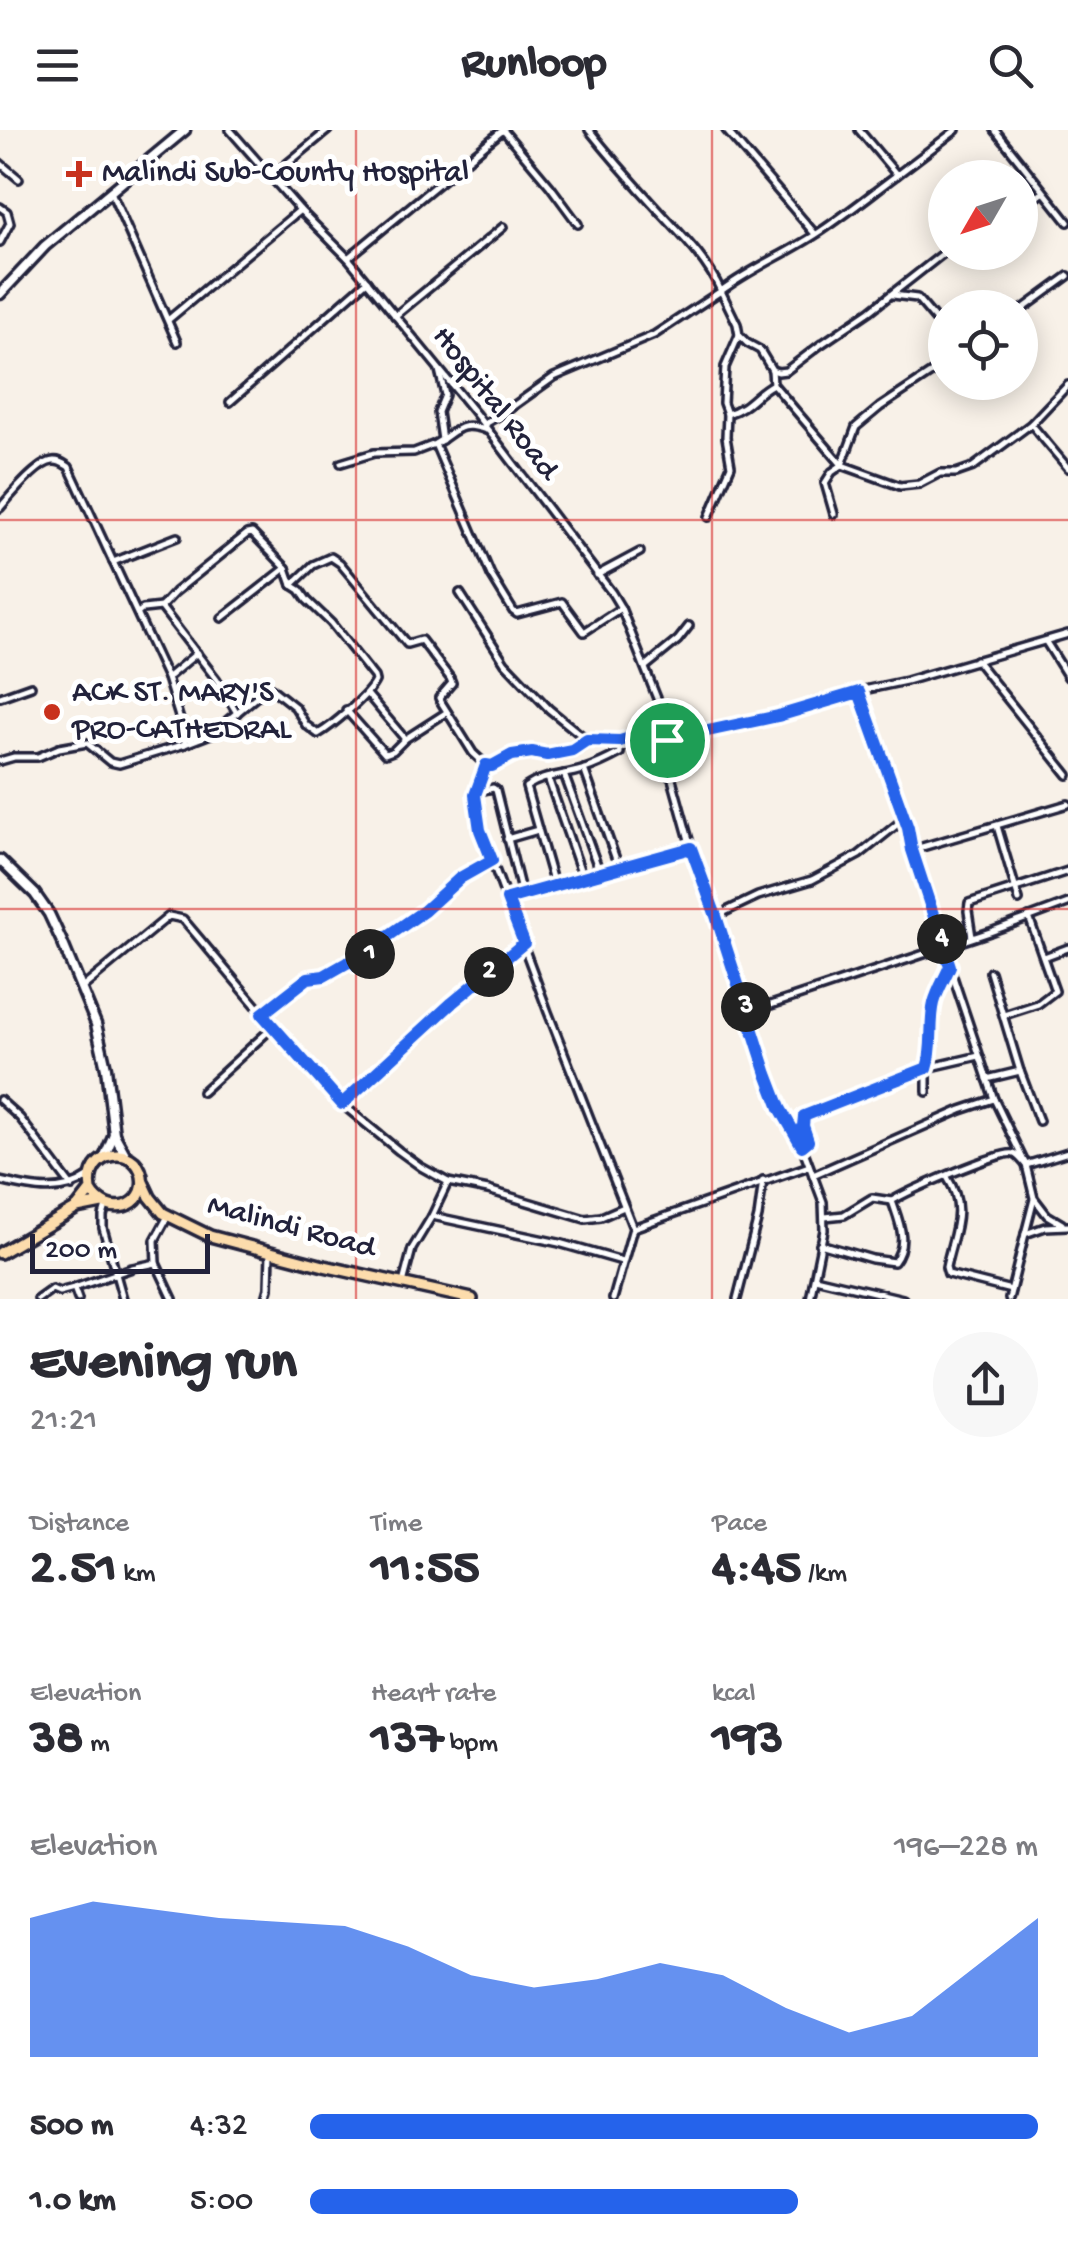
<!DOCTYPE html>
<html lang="en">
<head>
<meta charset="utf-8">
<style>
  body { margin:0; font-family:"Gochi Hand",sans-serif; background:#f7f7f7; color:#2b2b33; height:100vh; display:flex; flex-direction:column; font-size:38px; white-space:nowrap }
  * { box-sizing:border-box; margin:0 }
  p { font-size:32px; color:#7c7c81 }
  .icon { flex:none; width:55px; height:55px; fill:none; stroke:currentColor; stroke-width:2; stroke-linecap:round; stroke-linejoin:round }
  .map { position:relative; height:1169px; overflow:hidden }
  .details { display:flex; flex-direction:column; background:#fff; flex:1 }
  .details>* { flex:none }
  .needle { width:65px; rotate:231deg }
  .fabs { position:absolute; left:928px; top:30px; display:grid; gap:20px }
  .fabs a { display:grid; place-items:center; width:110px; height:110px; border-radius:50%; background:#fff; box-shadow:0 5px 25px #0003; font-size:50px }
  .scale { position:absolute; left:30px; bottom:25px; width:180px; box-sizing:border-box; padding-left:10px; border:5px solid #22223b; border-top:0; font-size:28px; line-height:35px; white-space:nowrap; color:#22223b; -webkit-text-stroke:8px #fff; paint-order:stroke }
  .pin { position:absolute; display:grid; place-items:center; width:85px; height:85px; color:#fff; margin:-42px; border:5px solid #fff; border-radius:50%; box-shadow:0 2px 10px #0007 }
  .km { position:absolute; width:50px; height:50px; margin:-25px; border-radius:50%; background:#222; color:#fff; font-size:28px; line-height:50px; text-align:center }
  .round { display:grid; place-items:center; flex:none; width:105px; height:105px; border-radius:52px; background:#f7f7f7 }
  .summary { display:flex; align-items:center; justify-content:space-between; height:170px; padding:0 30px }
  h1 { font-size:55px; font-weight:700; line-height:75px }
  .figures { display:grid; grid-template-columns:repeat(3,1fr); gap:15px; height:170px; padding:10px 30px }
  .figures div { display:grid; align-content:center }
  .figures b { font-size:50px; font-weight:700 }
  .figures small { font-size:28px; font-weight:400 }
  .figures p { font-size:28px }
  .chart { height:280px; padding:20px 30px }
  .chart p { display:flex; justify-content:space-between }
  .chart svg { width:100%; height:180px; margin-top:10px; fill:#2563eb; opacity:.7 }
  ul { padding:0 30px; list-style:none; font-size:32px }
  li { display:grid; grid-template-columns:160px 120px 1fr; align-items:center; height:75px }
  li i { height:25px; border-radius:12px; background:#2563eb }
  header { display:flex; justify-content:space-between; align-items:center; height:130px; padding:0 30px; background:#fff; font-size:45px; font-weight:700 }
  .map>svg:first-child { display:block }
</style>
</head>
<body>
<header><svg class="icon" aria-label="menu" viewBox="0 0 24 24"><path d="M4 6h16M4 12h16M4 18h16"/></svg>Runloop<svg class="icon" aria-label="search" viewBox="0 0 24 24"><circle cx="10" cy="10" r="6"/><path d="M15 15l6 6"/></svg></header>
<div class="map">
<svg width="1068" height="1169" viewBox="0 0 1068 1169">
  <rect width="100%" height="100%" fill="#f8f1e8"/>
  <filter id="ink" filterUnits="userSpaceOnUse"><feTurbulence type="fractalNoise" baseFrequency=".01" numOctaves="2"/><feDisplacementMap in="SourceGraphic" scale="20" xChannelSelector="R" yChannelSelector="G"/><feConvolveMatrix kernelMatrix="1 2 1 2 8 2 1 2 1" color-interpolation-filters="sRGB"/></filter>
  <g filter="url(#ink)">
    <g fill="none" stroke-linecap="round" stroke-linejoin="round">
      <defs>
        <g id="street">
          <path d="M 230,0 L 300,80 L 348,128 L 475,283 L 612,463 L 621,478 L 666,591 L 668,605 L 665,624 L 691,717 L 716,786 L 767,944 L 780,978 L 802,1016 L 823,1072 L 824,1100 L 810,1169"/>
          <path d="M 589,0 C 609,25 630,49 652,73 C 677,101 705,126 721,161 C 750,139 784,125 815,105 C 843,87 870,65 897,45"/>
          <path d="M 726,0 L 815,104"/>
          <path d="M 859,0 L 897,45 L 956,0"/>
          <path d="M 995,0 L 1068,92"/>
          <path d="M 0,33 L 19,49"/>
          <path d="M 271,47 L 328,0"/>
          <path d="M 111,62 L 177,212"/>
          <path d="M 0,77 L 7,82 L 10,93 L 0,112"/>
          <path d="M 1020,77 L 1043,63"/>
          <path d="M 348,128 L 503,0 L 550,56 L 578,94"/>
          <path d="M 893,165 L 917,168 L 945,201"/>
          <path d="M 1020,181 L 1068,146"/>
          <path d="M 395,186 L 503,97"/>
          <path d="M 168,190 L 300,80"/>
          <path d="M 439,240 L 445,265 L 438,282 L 442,310"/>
          <path d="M 772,240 L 773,254 L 842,335 L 900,356 L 919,354 L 940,343 L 956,343 L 973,337 L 1031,294 L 1068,255"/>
          <path d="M 230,272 L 367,151"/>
          <path d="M 727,284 C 750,277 754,264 773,254"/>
          <path d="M 484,294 L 505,282 L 554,247 L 654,205 L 721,161 L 737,194 L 739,205 L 747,213 L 760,220 L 772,240 L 778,242 L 786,241 L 820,215 L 870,181 L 945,122"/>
          <path d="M 1031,294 L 1068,338"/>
          <path d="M 486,300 C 459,290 456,302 435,314 L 491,445 L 513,481 L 517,484 L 562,472 L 584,502 L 621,478"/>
          <path d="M 341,333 L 374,323 L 414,322 L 435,314"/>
          <path d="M 0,378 C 10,366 38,332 53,331 C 60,330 64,334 69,337 L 167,548 L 184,603 L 185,614 L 119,634 L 110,632 L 87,613 L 59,618 L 38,627 L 14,627 L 0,631"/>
          <path d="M 834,384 L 825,353 L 832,342 L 842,335 L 856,297 L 880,277 L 945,234"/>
          <path d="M 709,387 L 731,336 L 726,307 L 727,284 L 723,273 L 725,237 L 739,205"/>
          <path d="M 113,432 L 177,407"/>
          <path d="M 597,445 L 640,422"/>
          <path d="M 292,455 L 313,435 L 331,427 L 340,433 L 407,514 L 421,510 L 450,548 L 452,553 L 439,568 L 441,572 L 473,623 L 486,635 L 499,633 L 512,625 L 532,622 L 547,625 L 572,619 L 587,610 L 620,611 L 630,607 L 657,615 L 675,608 L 778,585 L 859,561 L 906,551 L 1068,504"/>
          <path d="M 460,463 L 505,533 L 549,579 L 587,610"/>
          <path d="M 161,477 L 175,462 L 247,404 L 252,403 L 286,438 L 292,455 L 300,460 L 307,470 L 331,493 L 374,547 L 375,551 C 369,565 332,596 318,604 L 306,595 L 295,577 L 271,558 L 267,558 L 211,604 L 185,614"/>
          <path d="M 138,483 L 143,479 L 161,477 L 217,550 L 237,583"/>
          <path d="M 222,488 L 286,438"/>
          <path d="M 1046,512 L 1068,547"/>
          <path d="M 976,530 L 1068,645"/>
          <path d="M 645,537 L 678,510 L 689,496"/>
          <path d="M 167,548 L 197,523"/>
          <path d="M 859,561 L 908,698 L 912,720 L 928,772 L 994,969 L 1026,1035 L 1034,1068 L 1047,1085 L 1062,1094"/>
          <path d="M 367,564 L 405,609"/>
          <path d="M 0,567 L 31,556"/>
          <path d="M 346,580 L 385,624 L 393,621 L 405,609 L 447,582"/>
          <path d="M 486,635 L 475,665 L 478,694 L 492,731"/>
          <path d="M 584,639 L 619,738"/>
          <path d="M 564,644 L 600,743"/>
          <path d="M 548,648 L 583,748"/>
          <path d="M 476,662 L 493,658 L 496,660 L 522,765"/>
          <path d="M 997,696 L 1019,770"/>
          <path d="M 507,709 L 538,700"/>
          <path d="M 912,720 L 1068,674"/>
          <path d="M 554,755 L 526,657 C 543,645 562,646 582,640 C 594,636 609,629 620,623 L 620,611"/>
          <path d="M 507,769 L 691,717"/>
          <path d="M 716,786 L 758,766 L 812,750 L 859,725 L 904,689"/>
          <path d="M 972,807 L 968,781 L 969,773 L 1068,741"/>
          <path d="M 1044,827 L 1068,818"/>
          <path d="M 990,842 L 1020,941 L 1039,991"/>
          <path d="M 82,858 L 169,786 L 183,789 L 311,941 L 342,974 L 399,1021 L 421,1037 L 448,1052 L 488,1060 L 585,1089 L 601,1087 L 624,1077"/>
          <path d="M 747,883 L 990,802 L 1068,773"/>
          <path d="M 262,884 L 308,848 L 324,846 L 353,830 L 356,835 L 371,825 L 368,820 L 423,781 L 460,747 L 492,731 L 548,882 L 633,1098 L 613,1169"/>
          <path d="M 1004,885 L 1038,874 L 1055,861 L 1029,787"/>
          <path d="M 987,949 L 1020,941"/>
          <path d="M 202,962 L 273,897"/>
          <path d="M 927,962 L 927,938 L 931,928 L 929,911 L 933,875 L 950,836"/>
          <path d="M 0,970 L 20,988 L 72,1057"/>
          <path d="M 342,974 L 451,873 L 523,814"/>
          <path d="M 802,1016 L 808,1011 L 803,996 L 804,986 L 927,938 L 979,926"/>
          <path d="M 813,1045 L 961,980 L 994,969"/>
          <path d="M 947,1047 C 968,1079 953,1103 946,1137 L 948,1144 L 1011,1160"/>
          <path d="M 0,1051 C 30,1058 61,1066 88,1047"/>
          <path d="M 106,1076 L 103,1086 L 103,1098 L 123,1169"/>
          <path d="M 168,1086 L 155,1110 L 156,1133 L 173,1169"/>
          <path d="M 432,1086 L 559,1113 L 622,1131"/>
          <path d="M 825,1087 L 844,1085 L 872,1068 L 892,1071"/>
          <path d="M 633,1098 L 809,1036"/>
          <path d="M 1025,1104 L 1034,1069"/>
          <path d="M 820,1114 L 872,1129 L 894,1132 C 909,1112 899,1092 892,1071 C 906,1062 1003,1019 1014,1024 C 1019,1026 1022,1031 1026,1035 L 1068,1022"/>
          <path d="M 815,1148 L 903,1169"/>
          <path d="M 403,1153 L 412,1119 L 432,1086 L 448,1052"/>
          <path d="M 38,1169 L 52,1159 L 59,1162 L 74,1158"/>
          <path d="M 78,1169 L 74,1158 L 132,1138 L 156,1133"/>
          <path d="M 266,1169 L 269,1158 L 270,1123"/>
          <path d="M 737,1169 L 758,1087 L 763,1050"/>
          <path d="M 1009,1169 L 1025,1104 L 1045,1097 L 1068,1096"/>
        </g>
        <g id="secondary">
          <path d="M 0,164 L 45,116 L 185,0"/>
          <path d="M 0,730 L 35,764 L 49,784 L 63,814 L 96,894 L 106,938 L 114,1004 L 126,1026"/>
          <path d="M 104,1028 L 114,1004"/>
        </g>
        <g id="highway">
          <path d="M 143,1052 L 150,1067 L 163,1083 L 210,1106 L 324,1136 L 472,1169"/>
          <path d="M 77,1078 L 91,1060 C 84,1021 135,1012 142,1046 C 148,1078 107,1089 91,1060"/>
          <path d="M 0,1123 L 77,1078 L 102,1073"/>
        </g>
      </defs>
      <use href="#street" stroke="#22223b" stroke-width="12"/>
      <use href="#secondary" stroke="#22223b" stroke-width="15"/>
      <use href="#highway" stroke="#22223b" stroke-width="16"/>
      <use href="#street" stroke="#fff" stroke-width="5"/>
      <use href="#secondary" stroke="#fff" stroke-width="8"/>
      <use href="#highway" stroke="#fcdcac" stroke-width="9"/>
    </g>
  </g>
  <g fill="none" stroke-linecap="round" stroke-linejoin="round" filter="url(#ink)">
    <defs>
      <path id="route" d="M 859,562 L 908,698 L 912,720 L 950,836 C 945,848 937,861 934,873 C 929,894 934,918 927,938 L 804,986 L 803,996 L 808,1011 L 802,1016 L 780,978 L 767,944 L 716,786 L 691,718 L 507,769 L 524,813 L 452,873 L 342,974 L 262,884 L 308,848 L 324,846 L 352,830 L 356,835 L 371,826 L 368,820 L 424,781 L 460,748 L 492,730 L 480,700 L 475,665 L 486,635 L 492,636 L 512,625 L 532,622 L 547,625 L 572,620 L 587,610 L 620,611 L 630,608 L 657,615 L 675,608 L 778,586 Z"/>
    </defs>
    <use href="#route" stroke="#fff" stroke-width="20"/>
    <use href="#route" stroke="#2563eb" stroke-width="12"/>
  </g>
  <path fill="none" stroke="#d62828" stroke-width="2.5" stroke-opacity="0.55" d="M 356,0 L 356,1169M 712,0 L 712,1169M 0,390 L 1068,390M 0,779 L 1068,779"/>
  <g fill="#c8321e" stroke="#fff" stroke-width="4">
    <path d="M74 29h10v10h10v10h-10v10h-10v-10h-10v-10h10z"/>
    <circle cx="52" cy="582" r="10"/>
  </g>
  <g text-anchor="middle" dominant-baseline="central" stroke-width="10" stroke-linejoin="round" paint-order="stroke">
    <g font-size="32" fill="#22223b" stroke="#fff" text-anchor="start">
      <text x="102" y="44">Malindi Sub-County Hospital</text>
      <text x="72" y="564">ACK ST. MARY'S<tspan x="72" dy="37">PRO-CATHEDRAL</tspan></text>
    </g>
    <g font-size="32" fill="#22223b" stroke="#fff">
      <text transform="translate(494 274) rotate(52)">Hospital Road</text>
      <text transform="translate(291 1098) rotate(15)">Malindi Road</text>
    </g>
  </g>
</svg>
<div class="fabs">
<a><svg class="needle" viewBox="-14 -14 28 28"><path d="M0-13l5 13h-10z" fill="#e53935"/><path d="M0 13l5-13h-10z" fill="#7c7c81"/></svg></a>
<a><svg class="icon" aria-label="locate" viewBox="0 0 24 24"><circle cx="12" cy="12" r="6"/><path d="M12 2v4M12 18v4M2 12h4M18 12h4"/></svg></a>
</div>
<div class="scale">200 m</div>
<div class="pin" style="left:667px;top:610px;background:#1e9e55"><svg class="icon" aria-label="arrive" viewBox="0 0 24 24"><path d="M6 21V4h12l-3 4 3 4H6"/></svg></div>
<b class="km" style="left:370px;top:824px">1</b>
<b class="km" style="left:489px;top:842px">2</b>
<b class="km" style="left:746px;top:877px">3</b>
<b class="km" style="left:942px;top:809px">4</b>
</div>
<section class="details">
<div class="summary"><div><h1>Evening run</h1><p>21:21</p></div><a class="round"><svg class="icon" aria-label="share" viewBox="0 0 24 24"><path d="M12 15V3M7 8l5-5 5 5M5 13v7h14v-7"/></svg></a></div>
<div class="figures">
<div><p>Distance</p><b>2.51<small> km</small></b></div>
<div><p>Time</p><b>11:55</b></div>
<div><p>Pace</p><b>4:45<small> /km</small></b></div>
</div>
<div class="figures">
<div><p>Elevation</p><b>38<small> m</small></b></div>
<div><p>Heart rate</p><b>137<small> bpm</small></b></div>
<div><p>kcal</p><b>193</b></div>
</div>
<div class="chart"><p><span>Elevation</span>196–228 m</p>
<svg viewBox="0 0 160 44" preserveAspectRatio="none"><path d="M0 44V10L10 6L20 8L30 10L40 11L50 12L60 17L70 24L80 27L90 25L100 21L110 24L120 32L130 38L140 34L150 22L160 10V44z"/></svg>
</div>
<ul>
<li><b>500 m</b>4:32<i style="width:100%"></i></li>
<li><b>1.0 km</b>5:00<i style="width:67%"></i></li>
</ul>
</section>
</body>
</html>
